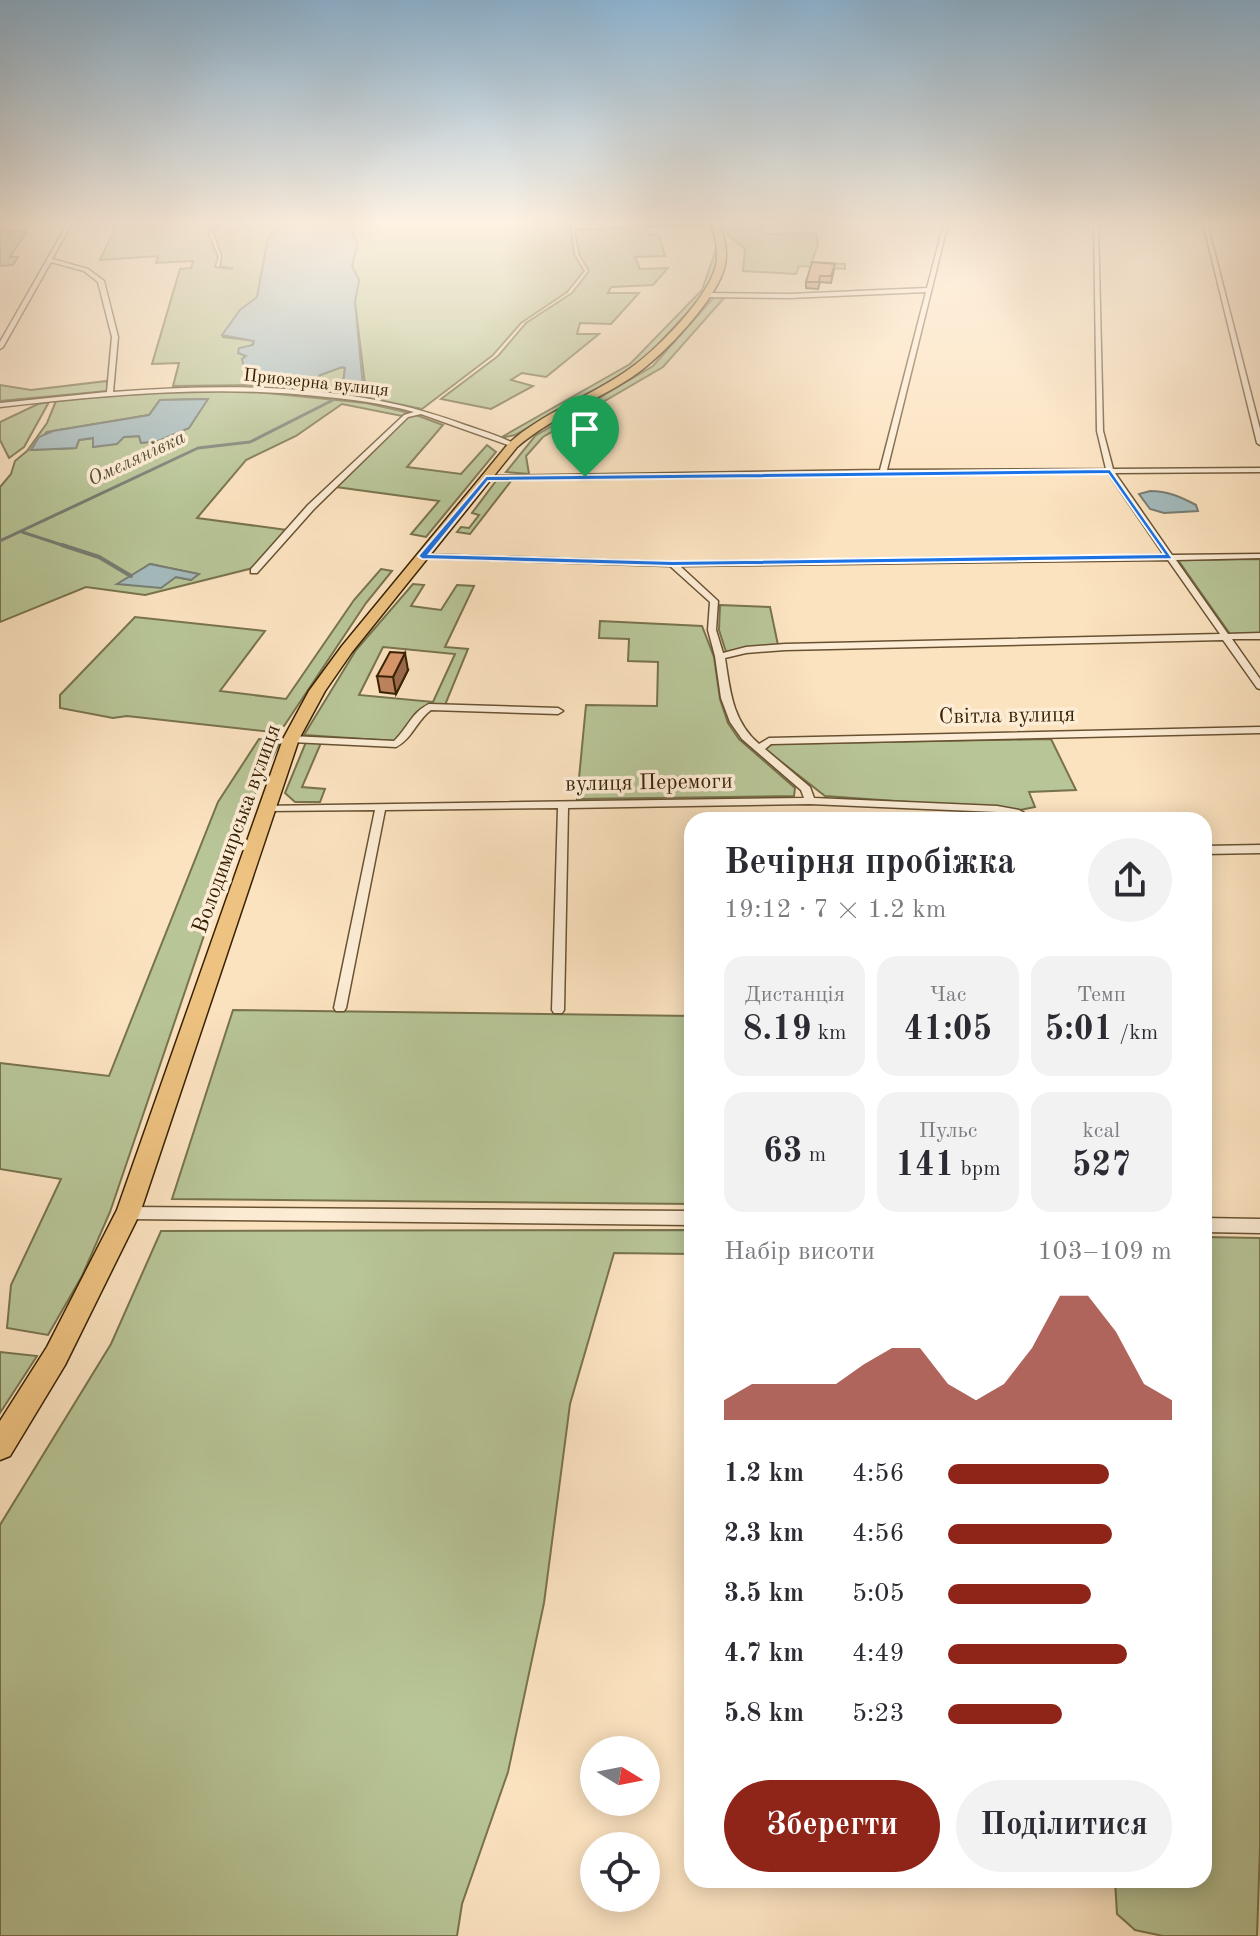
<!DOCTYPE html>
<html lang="uk">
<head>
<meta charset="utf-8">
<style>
  body { margin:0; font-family:"Old Standard TT",serif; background:#f2f2f3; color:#2b2b33; height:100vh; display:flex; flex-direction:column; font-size:30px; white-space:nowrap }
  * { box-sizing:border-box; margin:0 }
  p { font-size:26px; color:#7c7c81 }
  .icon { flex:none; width:44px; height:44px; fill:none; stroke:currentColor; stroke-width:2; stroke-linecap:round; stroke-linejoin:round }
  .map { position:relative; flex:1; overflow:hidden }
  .drawer { position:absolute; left:684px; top:812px; width:528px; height:1076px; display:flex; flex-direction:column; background:#fff; border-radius:24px; box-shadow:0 4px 20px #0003 }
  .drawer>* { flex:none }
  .needle { width:52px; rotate:100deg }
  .controls { position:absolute; left:580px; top:1736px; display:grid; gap:16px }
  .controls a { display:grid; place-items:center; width:80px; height:80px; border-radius:50%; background:#fff; box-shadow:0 4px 20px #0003; font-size:40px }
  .pin { position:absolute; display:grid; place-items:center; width:68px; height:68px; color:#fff; margin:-82px -34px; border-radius:50% 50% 50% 0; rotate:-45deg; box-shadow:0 0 8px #0007 }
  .pin .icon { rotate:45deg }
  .round { display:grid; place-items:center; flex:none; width:84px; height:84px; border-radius:42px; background:#f2f2f3 }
  .summary { display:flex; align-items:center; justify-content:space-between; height:136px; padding:0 40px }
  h1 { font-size:36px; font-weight:600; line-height:60px }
  .stats { display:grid; grid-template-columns:repeat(3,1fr); gap:12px; height:136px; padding:8px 40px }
  .stats div { display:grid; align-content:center; border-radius:20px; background:#f2f2f3; text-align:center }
  .stats b { font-size:34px; font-weight:600 }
  .stats small { font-size:22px; font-weight:400 }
  .stats p { font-size:22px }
  .chart { height:224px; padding:16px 40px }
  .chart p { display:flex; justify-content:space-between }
  .chart svg { width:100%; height:144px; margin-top:8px; fill:#8f2418; opacity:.7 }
  .primary-button { display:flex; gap:16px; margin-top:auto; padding:16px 40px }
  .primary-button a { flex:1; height:92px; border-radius:48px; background:#8f2418; color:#fff; font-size:32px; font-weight:600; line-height:92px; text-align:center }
  .primary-button a+a { background:#f2f2f3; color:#2b2b33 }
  ul { padding:0 40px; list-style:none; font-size:26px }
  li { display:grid; grid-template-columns:128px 96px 1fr; align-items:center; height:60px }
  li i { height:20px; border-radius:10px; background:#8f2418 }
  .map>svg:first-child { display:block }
</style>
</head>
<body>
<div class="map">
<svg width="1260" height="1936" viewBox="0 0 1260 1936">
  <rect width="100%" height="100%" fill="#fce3c0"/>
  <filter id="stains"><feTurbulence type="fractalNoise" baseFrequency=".0025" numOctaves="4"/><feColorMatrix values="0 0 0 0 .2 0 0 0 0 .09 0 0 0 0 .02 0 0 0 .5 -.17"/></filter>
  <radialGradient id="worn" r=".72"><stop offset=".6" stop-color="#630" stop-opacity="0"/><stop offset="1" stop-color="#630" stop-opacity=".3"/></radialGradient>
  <g fill="#b8c597" stroke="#78734d" stroke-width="2" fill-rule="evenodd">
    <path d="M 0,223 L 30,223 L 6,225 L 2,231 L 27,231 L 10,257 L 18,257 L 13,265 L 0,266 Z"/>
    <path d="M 117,223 L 222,223 L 208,233 L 218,257 L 215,267 L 233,269 L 220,266 L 222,256 L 213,232 C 227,216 261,223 281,223 L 268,238 L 257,298 L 240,310 L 223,337 L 255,341 L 244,354 L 245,373 L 265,385 L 173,386 L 179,363 L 152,364 L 180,269 L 191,268 L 193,261 L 156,263 L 158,256 L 100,260 Z"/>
    <path d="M 349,223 L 570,223 L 574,254 L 584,271 L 567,292 L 521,323 L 493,355 L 422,409 L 370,398 L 286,390 L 288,387 L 308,388 L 320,375 L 342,367 L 345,368 L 343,384 L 350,388 L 365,385 L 355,302 L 359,280 L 352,266 L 357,245 Z"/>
    <path d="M 712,223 L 721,252 L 707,291 L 652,351 L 635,367 L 606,386 L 515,435 L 500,438 L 630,364 L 702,290 L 718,244 L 709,225 L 646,227 L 650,235 L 659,235 L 665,256 L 635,257 L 640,269 L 668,268 L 653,285 L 611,287 L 608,293 L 639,293 L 611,324 L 580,323 L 577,334 L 599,334 L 546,377 L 522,373 L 511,380 L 533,386 L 491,409 L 441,399 L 498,356 L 526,323 L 572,293 L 589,271 L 579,254 L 575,230 Z"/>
    <path d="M 722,223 L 906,223 L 761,226 L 765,234 L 816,233 L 818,244 L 812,262 L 845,264 L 845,269 L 799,266 L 796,274 L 743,271 L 745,249 L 729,235 Z"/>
    <path d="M 714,297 L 724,298 L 663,367 L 543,437 L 526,456 L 529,474 L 506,472 L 535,436 L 653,366 Z"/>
    <path d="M 107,381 L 107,391 L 0,401 L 0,385 L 31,390 Z"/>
    <path d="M 227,389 L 366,403 L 410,413 L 402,416 L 342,404 L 296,436 L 246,460 L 197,518 L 287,530 L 253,568 L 145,595 L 86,587 L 0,622 L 0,487 L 11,474 L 15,461 L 27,451 L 47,423 L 56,401 L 110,395 ZM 207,399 L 189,428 L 158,441 L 141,443 L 139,436 L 124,437 L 93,446 L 94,438 L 79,440 L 76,448 L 31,450 L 47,432 L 149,415 L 160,400 ZM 150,564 L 198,574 L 191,580 L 176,577 L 119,584 Z"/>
    <path d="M 49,402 L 24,447 L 9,458 L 0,440 L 0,422 L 38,404 Z"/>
    <path d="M 416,415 L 443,425 L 407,467 L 461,474 L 487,445 L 496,452 L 426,537 L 411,534 L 439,501 L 336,487 L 408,417 Z"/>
    <path d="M 496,481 L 511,481 L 470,534 L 457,532 L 461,527 L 469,528 L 479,515 L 472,513 Z"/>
    <path d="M 1260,559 L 1260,633 L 1230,634 L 1178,560 Z"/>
    <path d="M 381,569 L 392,571 L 366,603 L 284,726 L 272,732 L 127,716 L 113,718 L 60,708 L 60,695 L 135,617 L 265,631 L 220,691 L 286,699 L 354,600 Z"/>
    <path d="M 413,584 L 424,585 L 411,606 L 441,610 L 457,585 L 474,586 L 445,647 L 468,649 L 445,705 C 408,704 416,720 395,741 L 304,735 L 356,650 ZM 383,647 L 455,654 L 433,702 L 359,695 Z"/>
    <path d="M 720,605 L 770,607 L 778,645 L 726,652 L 719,630 Z"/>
    <path d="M 600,621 L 702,626 L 714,657 L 720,699 L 728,723 L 739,739 L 795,788 L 794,796 L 577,799 L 586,705 L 657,706 L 658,662 L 628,661 L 629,639 L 599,638 Z"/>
    <path d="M 259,739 L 280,742 L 246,812 L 110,1212 L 82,1276 L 48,1335 L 7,1328 L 11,1285 L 61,1179 L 0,1169 L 0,1063 L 109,1076 L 218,802 Z"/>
    <path d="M 1051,739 L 1076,790 L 1029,792 L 1035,807 L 1020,810 L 825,796 L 765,749 L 772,744 Z"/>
    <path d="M 306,742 L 321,743 L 302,787 L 325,789 L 320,802 L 295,802 L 285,793 Z"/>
    <path d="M 233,1010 L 692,1016 L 692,1204 L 172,1199 Z"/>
    <path d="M 692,1230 L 692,1254 L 614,1253 L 570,1404 L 544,1603 L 508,1772 L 462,1904 L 457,1936 L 0,1936 L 0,1525 L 111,1344 L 161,1231 Z"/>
    <path d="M 1204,1237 L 1260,1238 L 1260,1847 L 1257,1936 L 1163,1936 L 1135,1930 L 1117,1914 L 1115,1880 L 1204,1880 Z"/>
    <path d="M 0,1352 L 37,1356 L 0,1413 Z"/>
  </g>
  <g fill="#a4bbbe" stroke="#787d73" stroke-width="2">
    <path d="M 281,223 L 349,223 L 357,245 L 352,266 L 359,280 L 355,302 L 363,387 L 346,387 L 343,384 L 345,368 L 342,367 L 320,375 L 308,389 L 265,385 L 245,373 L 242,359 L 246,356 L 238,353 L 239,348 L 253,345 L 254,341 L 222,335 L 240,310 L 257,297 L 268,238 Z"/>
    <path d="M 208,399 L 189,428 L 158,441 L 141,443 L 139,436 L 124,437 L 117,444 L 93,447 L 93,438 L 79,440 L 76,448 L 31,450 L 39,437 L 53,431 L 149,415 L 160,400 Z"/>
    <path d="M 1150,491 C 1168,491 1181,497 1196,505 L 1198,511 L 1164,513 L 1150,509 L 1139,494 Z"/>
    <path d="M 150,564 L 199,574 L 191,580 L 176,577 L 161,588 L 117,584 Z"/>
  </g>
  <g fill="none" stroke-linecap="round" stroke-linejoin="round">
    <g stroke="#787d73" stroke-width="3">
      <path d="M 22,532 L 68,547"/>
      <path d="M 0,541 L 198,448 L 250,442 L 335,399"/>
    </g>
    <path stroke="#787d73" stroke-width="4" d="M 62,545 L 99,557 L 131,576"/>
    <defs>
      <g id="minor">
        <path d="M 68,223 L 72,223 L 52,259 L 88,269 L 104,281 L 118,337 L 113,392 C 232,383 353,383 465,425 C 482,431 501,436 517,445 L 511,446 L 421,414 L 408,417 L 314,509 L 257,573 L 251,573 L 251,569 L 308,505 L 404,415 L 414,412 C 382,403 350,399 317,396 C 211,385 105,395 0,407 L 0,403 L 107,392 L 112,337 L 98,282 L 84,271 L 51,262 L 3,347 L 0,349 L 0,342 Z"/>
        <path d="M 944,223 L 948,223 L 887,470 L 1106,469 L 1097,431 L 1094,223 L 1098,223 L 1103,431 L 1113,469 L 1260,468 L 1260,472 L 1115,473 L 1172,555 L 1260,554 L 1260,558 L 1176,560 L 1228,634 L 1260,633 L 1260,639 L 1232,639 L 1260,679 L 1260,689 L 1257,688 L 1223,640 L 785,650 L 746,653 L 725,658 C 730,690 732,721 759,744 L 769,738 L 1260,727 L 1260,733 L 771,744 L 765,749 L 810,787 L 814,798 L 997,806 L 1019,810 L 1037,820 C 1023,820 1011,815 997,812 L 810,804 L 568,808 L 564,1010 L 562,1013 L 554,1013 L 552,1010 L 558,808 L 385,810 L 346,1008 L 344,1011 L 336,1011 L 334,1008 L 375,810 L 265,811 L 261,810 L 260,808 L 261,806 L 804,798 L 801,790 L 742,739 L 730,722 L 721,698 L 715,656 L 708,630 L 710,602 L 670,566 L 422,558 L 419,558 L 419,554 L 672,562 L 1164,555 L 1108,473 L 486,480 L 482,478 L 486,476 L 880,470 L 926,292 L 789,298 L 706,297 L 703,295 L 706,293 L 789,294 L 927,288 ZM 1168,560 L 1220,634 L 785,644 L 746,647 L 723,653 L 716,630 L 718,601 L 680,566 Z"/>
        <path d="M 1203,223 L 1207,223 L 1260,429 L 1260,445 L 1257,443 Z"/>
        <path d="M 429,704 L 558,708 L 563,711 L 558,714 L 431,710 C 417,720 412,739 396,747 L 291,742 L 286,739 L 291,736 L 394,741 C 407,729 412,712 429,704 Z"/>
        <path d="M 1260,845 L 1260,853 L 1204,854 L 1204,846 Z"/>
        <path d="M 128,1207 L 692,1211 L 692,1225 L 128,1219 L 123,1218 L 121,1213 L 123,1208 Z"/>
        <path d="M 1204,1218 L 1260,1219 L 1260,1233 L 1204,1232 Z"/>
      </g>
      <path id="primary" d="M 711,223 L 719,223 C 724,237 728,250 725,265 C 718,299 661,358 632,377 C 594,402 552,417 517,447 L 352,652 L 325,691 L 299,739 L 140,1213 L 65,1365 L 10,1456 L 0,1460 L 0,1421 L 47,1347 L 117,1210 L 283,739 L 309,691 L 342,646 L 509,443 C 544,412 587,398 625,372 C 653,354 709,298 716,265 C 719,251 715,237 711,223 Z"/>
    </defs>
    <use href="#minor" stroke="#685232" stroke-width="3"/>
    <use href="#primary" stroke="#372103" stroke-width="3"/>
    <use href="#minor" fill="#fdedd6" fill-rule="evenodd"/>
    <use href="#primary" fill="#eec280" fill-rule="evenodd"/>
  </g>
  <g fill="#be845f" stroke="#372103" stroke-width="2">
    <path d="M 834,270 L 831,283 L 820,282 L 818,289 L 806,288 L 806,282 Z"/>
    <path d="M 408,670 L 396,694 L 380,692 L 377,676 Z"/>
  </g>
  <path fill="#9b6b4d" stroke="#372103" stroke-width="2" d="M 405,653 L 408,670 L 396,694 L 393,677 Z"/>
  <g fill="#dd996e" stroke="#372103" stroke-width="2">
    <path d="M 812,262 L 835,264 L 831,276 L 820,276 L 819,282 L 806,282 Z"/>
    <path d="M 390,652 L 405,653 L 393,677 L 377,676 Z"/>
  </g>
  <linearGradient id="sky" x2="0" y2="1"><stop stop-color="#8db7d7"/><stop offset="0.45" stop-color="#fef2e3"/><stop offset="1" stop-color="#fef2e3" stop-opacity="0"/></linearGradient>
  <rect width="1260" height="494" fill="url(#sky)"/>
  <path fill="#1a73e8" stroke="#fff" stroke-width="2" fill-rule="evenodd" d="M 1110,469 L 1173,559 L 672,566 L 422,559 L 418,556 L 486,476 ZM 1108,474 L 1164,554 L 672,561 L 429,554 L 488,481 Z"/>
  <g text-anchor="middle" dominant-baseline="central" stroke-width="7" stroke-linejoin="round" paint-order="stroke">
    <g font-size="18" fill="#372103" stroke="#fdedd6">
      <text transform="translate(316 383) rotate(6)">Приозерна вулиця</text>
    </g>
    <g font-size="20" font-style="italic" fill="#584f3b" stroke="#fdedd6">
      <text transform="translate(137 459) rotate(-25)">Омелянівка</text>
    </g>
    <g font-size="22" fill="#372103" stroke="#fdedd6">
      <text transform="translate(1007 716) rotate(-1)">Світла вулиця</text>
      <text transform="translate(649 783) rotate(-1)">вулиця Перемоги</text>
      <text transform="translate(237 829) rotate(-70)">Володимирська вулиця</text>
    </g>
  </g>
  <rect width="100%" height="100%" filter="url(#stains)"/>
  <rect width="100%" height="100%" fill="url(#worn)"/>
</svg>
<div class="controls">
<a><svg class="needle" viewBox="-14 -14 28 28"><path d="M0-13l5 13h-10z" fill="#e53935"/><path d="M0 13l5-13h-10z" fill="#7c7c81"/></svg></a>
<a><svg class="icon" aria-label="locate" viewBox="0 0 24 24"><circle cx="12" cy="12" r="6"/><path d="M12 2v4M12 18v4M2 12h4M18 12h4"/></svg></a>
</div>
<div class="pin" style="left:585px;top:477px;background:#1e9e55"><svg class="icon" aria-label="arrive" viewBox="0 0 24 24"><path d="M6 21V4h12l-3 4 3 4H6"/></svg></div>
<section class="drawer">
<div class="summary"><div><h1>Вечірня пробіжка</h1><p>19:12 · 7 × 1.2 km</p></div><a class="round"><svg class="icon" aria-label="share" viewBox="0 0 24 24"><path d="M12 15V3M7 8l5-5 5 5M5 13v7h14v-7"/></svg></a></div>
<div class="stats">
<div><p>Дистанція</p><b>8.19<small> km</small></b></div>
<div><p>Час</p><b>41:05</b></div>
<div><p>Темп</p><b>5:01<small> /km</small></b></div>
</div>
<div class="stats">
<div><b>63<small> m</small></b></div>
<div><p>Пульс</p><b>141<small> bpm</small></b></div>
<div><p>kcal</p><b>527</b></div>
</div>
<div class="chart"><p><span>Набір висоти</span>103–109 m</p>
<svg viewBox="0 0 160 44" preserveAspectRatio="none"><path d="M0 44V38L10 33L20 33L30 33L40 33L50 27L60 22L70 22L80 33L90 38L100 33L110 22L120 6L130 6L140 17L150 33L160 38V44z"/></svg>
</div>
<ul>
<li><b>1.2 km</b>4:56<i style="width:72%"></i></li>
<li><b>2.3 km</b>4:56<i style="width:73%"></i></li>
<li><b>3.5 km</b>5:05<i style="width:64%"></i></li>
<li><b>4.7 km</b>4:49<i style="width:80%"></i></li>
<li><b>5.8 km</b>5:23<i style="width:51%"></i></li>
</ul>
<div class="primary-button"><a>Зберегти</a><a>Поділитися</a></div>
</section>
</div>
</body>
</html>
